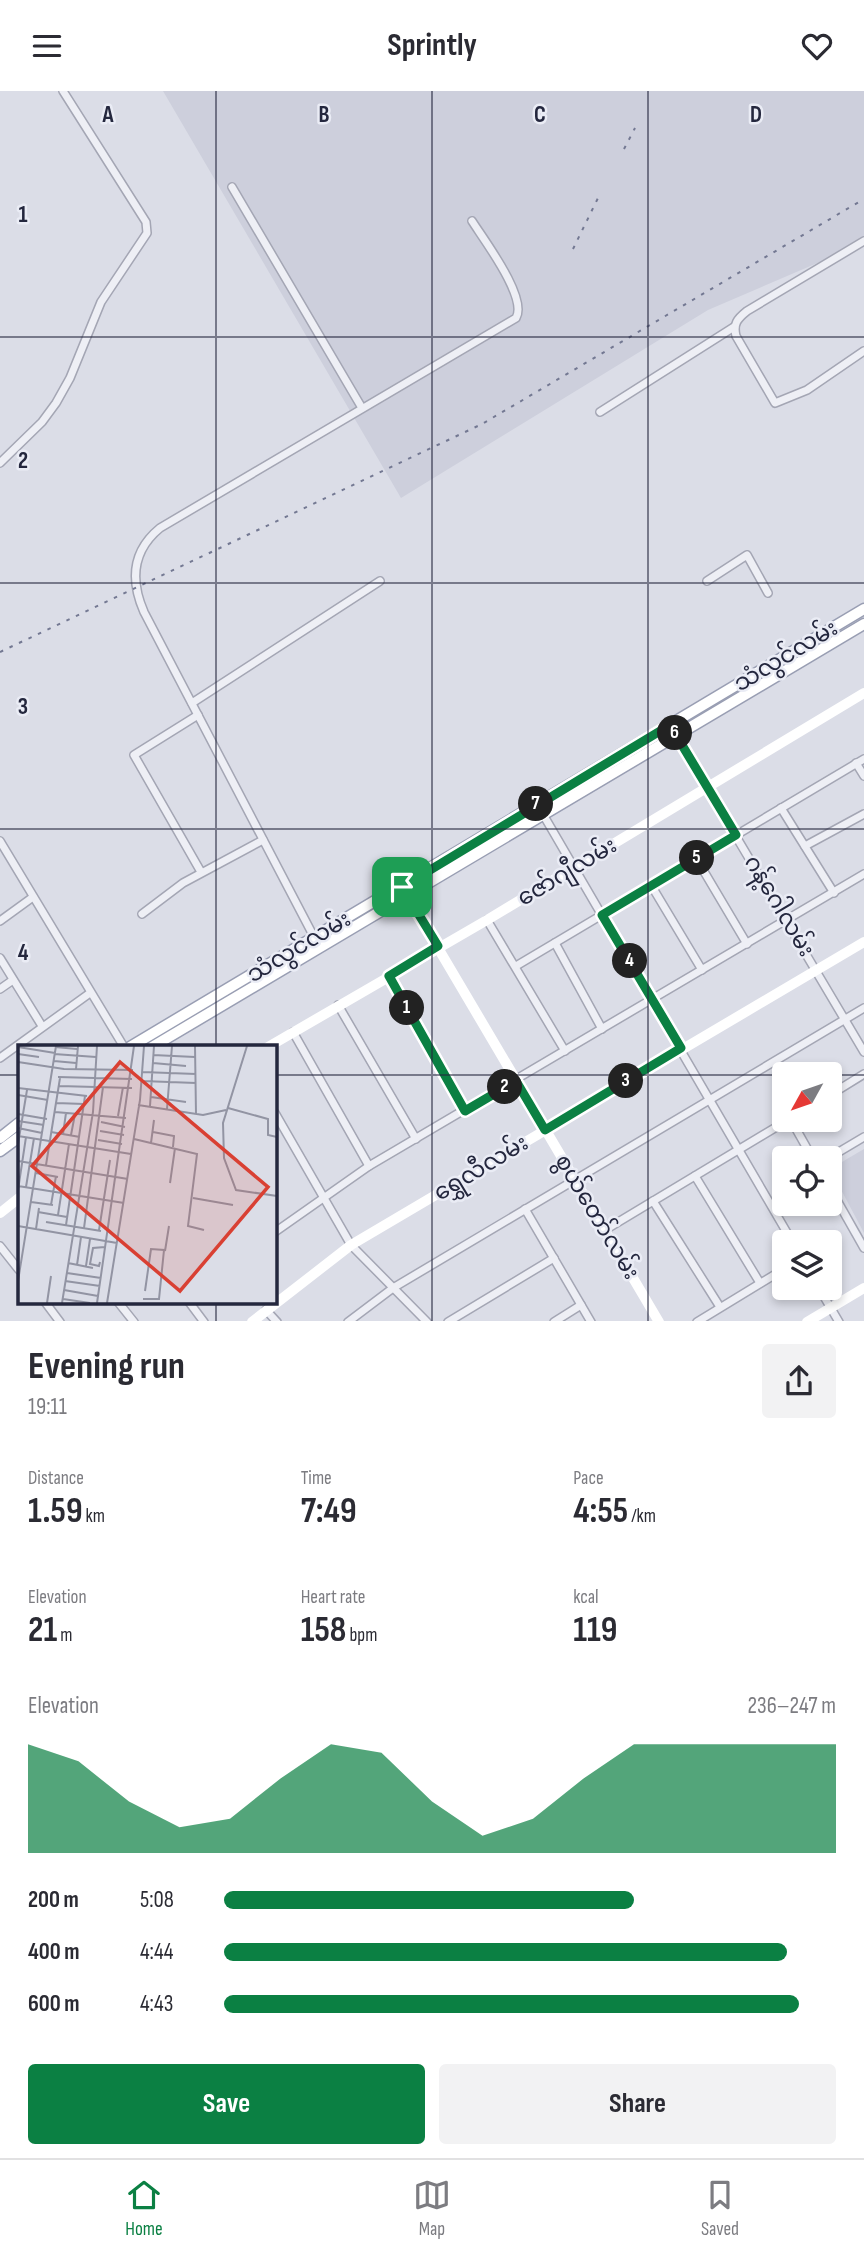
<!DOCTYPE html>
<html lang="en">
<head>
<meta charset="utf-8">
<style>
  body { margin:0; font-family:"Sofia Sans Condensed","Noto Sans Myanmar",sans-serif; background:#f2f2f3; color:#2b2b33; height:100vh; display:flex; flex-direction:column; font-size:26px; white-space:nowrap }
  * { box-sizing:border-box; margin:0 }
  p { font-size:23px; color:#7c7c81 }
  .icon { flex:none; width:38px; height:38px; fill:none; stroke:currentColor; stroke-width:2; stroke-linecap:round; stroke-linejoin:round }
  .map { position:relative; height:1230px; overflow:hidden }
  .details { display:flex; flex-direction:column; background:#fff; flex:1 }
  .details>* { flex:none }
  .needle { width:46px; rotate:230deg }
  .tools { position:absolute; left:772px; top:971px; display:grid; gap:14px }
  .tools a { display:grid; place-items:center; width:70px; height:70px; border-radius:7px; background:#fff; box-shadow:0 4px 10px #0003; font-size:35px }
  .pin { position:absolute; display:grid; place-items:center; width:60px; height:60px; color:#fff; margin:-30px; border-radius:14px; box-shadow:0 4px 10px #0006 }
  .km { position:absolute; width:35px; height:35px; margin:-18px; border-radius:50%; background:#222; color:#fff; font-size:19px; line-height:35px; text-align:center }
  .round { display:grid; place-items:center; flex:none; width:74px; height:74px; border-radius:7px; background:#f2f2f3 }
  .headline { display:flex; align-items:center; justify-content:space-between; height:119px; padding:0 28px }
  h1 { font-size:38px; font-weight:700; line-height:52px }
  .metrics { display:grid; grid-template-columns:repeat(3,1fr); gap:10px; height:119px; padding:7px 28px }
  .metrics div { display:grid; align-content:center }
  .metrics b { font-size:35px; font-weight:700 }
  .metrics small { font-size:19px; font-weight:400 }
  .metrics p { font-size:19px }
  .chart { height:196px; padding:14px 28px }
  .chart p { display:flex; justify-content:space-between }
  .chart svg { width:100%; height:126px; margin-top:7px; fill:#0b8043; opacity:.7 }
  .cta { display:flex; gap:14px; margin-top:auto; padding:14px 28px }
  .cta a { flex:1; height:80px; border-radius:7px; background:#0b8043; color:#fff; font-size:28px; font-weight:700; line-height:80px; text-align:center }
  .cta a+a { background:#f2f2f3; color:#2b2b33 }
  ul { padding:0 28px; list-style:none; font-size:23px }
  li { display:grid; grid-template-columns:112px 84px 1fr; align-items:center; height:52px }
  li i { height:18px; border-radius:9px; background:#0b8043 }
  header { display:flex; justify-content:space-between; align-items:center; height:91px; padding:0 28px; background:#fff; font-size:32px; font-weight:700 }
  .menu { display:flex; justify-content:space-around; align-items:center; height:98px; border-top:2px solid #e1e1e2; background:#fff; font-size:19px; color:#7c7c81 }
  .menu a { display:grid; justify-items:center; gap:4px }
  .menu .current { color:#0b8043 }
  .map>svg:first-child { display:block }
</style>
</head>
<body>
<header><svg class="icon" aria-label="menu" viewBox="0 0 24 24"><path d="M4 6h16M4 12h16M4 18h16"/></svg>Sprintly<svg class="icon" aria-label="heart" viewBox="0 0 24 24"><path d="M12 20l-8-8c-3-5 5-10 8-4 3-6 11-1 8 4z"/></svg></header>
<div class="map">
<svg width="864" height="1231" viewBox="0 0 864 1231">
  <rect width="100%" height="100%" fill="#dbdde7"/>
  <g fill="#cdcfdc">
    <path d="M 163,0 L 864,0 L 864,152 L 708,219 L 401,407 Z"/>
    <path d="M 864,1058 L 864,1142 L 830,1078 Z"/>
  </g>
  <g fill="none" stroke-linecap="round" stroke-linejoin="round">
    <defs>
      <g id="street">
        <path d="M 232,96 L 362,317"/>
        <path d="M 864,150 L 747,220 C 737,228 733,233 736,245 L 775,312 L 807,299 L 864,260"/>
        <path d="M 600,321 L 734,236"/>
        <path d="M 0,372 L 42,331 L 56,312 L 70,287 L 101,211 L 147,142 L 146,131 L 63,0"/>
        <path d="M 707,490 L 747,464 L 768,502"/>
        <path d="M 192,612 L 380,490"/>
        <path d="M 198,624 L 134,664 L 201,781"/>
        <path d="M 674,641 L 864,961"/>
        <path d="M 856,672 L 864,685"/>
        <path d="M 537,713 L 793,1152"/>
        <path d="M 781,717 L 834,802"/>
        <path d="M 0,750 L 124,956"/>
        <path d="M 805,755 L 864,723"/>
        <path d="M 696,767 L 747,853"/>
        <path d="M 651,794 L 702,879"/>
        <path d="M 142,823 L 183,792 L 263,749"/>
        <path d="M 487,829 L 565,960"/>
        <path d="M 0,830 L 33,806"/>
        <path d="M 314,846 L 144,521 C 130,489 132,460 160,437 L 516,227 C 528,207 484,149 472,130"/>
        <path d="M 555,852 L 602,938"/>
        <path d="M 0,867 L 42,935"/>
        <path d="M 516,875 L 864,668"/>
        <path d="M 389,885 L 465,1020"/>
        <path d="M 0,898 L 13,889"/>
        <path d="M 338,914 L 416,1048"/>
        <path d="M 293,941 L 369,1075"/>
        <path d="M 0,967 L 90,902"/>
        <path d="M 830,1004 L 864,983"/>
        <path d="M 275,1022 L 351,1154 L 427,1231"/>
        <path d="M 791,1029 L 813,1068"/>
        <path d="M 827,1068 L 864,1046"/>
        <path d="M 695,1085 L 760,1192"/>
        <path d="M 830,1097 L 864,1157"/>
        <path d="M 653,1110 L 720,1216"/>
        <path d="M 525,1118 L 591,1231"/>
        <path d="M 605,1139 L 788,1029"/>
        <path d="M 275,1141 L 369,1075 L 864,783"/>
        <path d="M 0,1155 L 19,1179"/>
        <path d="M 819,1197 L 839,1231"/>
        <path d="M 45,1211 L 60,1231"/>
        <path d="M 118,1211 L 134,1231"/>
        <path d="M 189,1211 L 204,1231"/>
        <path d="M 266,1219 L 277,1231"/>
        <path d="M 348,1231 L 393,1197 L 864,917"/>
        <path d="M 448,1231 L 554,1167"/>
        <path d="M 554,1231 L 581,1214"/>
        <path d="M 697,1231 L 784,1178"/>
      </g>
      <g id="primary">
        <path d="M 130,956 L 864,518"/>
        <path d="M 152,956 L 864,533"/>
        <path d="M 0,1047 L 19,1032"/>
        <path d="M 0,1060 L 19,1046"/>
      </g>
    </defs>
    <use href="#street" stroke="#a4a6b4" stroke-width="10"/>
    <use href="#primary" stroke="#999eb3" stroke-width="13"/>
    <use href="#street" stroke="#eeeff5" stroke-width="7"/>
    <g stroke="#fff" stroke-width="10">
      <path d="M 402,796 L 659,1231"/>
      <path d="M 268,956 L 487,829 L 864,602"/>
      <path d="M 0,1122 L 19,1107"/>
      <path d="M 252,1231 L 351,1154 L 864,851"/>
      <path d="M 807,1231 L 864,1197"/>
    </g>
    <use href="#primary" stroke="#fff" stroke-width="10"/>
    <g stroke="#737892" stroke-width="2" stroke-dasharray="3.5 7" stroke-linecap="butt">
      <path d="M 624,58 L 635,37"/>
      <path d="M 573,158 L 598,107"/>
      <path d="M 0,561 L 482,333 L 864,108"/>
    </g>
  </g>
  <g fill="none" stroke-linecap="round" stroke-linejoin="round">
    <defs>
      <path id="route" d="M 670,634 L 736,744 L 602,824 L 681,957 L 545,1039 L 516,990 L 465,1020 L 389,885 L 438,855 L 402,796 Z"/>
    </defs>
    <use href="#route" stroke="#fff" stroke-width="14"/>
    <use href="#route" stroke="#0b8043" stroke-width="9"/>
  </g>
  <path fill="none" stroke="#24273e" stroke-width="2" stroke-opacity="0.55" d="M 216,0 L 216,956M 432,0 L 432,1231M 648,0 L 648,1231M 0,246 L 864,246M 0,492 L 864,492M 0,738 L 864,738M 0,984 L 19,984M 275,984 L 784,984M 830,984 L 864,984M 216,1211 L 216,1231"/>
  <g text-anchor="middle" dominant-baseline="central" stroke-width="5" stroke-linejoin="round" paint-order="stroke">
    <g font-size="23" fill="#24273e" stroke="#eaecf5">
      <text transform="translate(786 565) rotate(-31)">သံလွင်လမ်း</text>
      <text transform="translate(567 781) rotate(-31)">ဇော်ဂျီလမ်း</text>
      <text transform="translate(779 815) rotate(59)">ဂန့်ဂေါလမ်း</text>
      <text transform="translate(299 856) rotate(-31)">သံလွင်လမ်း</text>
      <text transform="translate(481 1077) rotate(-31)">ရွှေလီလမ်း</text>
      <text transform="translate(597 1126) rotate(59)">စွယ်တော်လမ်း</text>
    </g>
  </g>
  <g transform="translate(18 954)">
    <rect width="259" height="259" fill="#dbdde7"/>
    <path fill="none" stroke="#9294a3" stroke-width="2" d="M 177,1 L 178,69M 229,1 L 205,78 L 206,113 L 218,145 L 259,151M 0,2 L 37,8M 37,2 L 59,4M 0,9 L 21,12M 36,9 L 78,12M 135,10 L 177,12M 36,16 L 58,18M 0,17 L 46,24 L 115,25M 135,18 L 168,21M 58,24 L 60,1M 124,27 L 178,29M 40,32 L 114,34M 124,36 L 178,38M 41,41 L 114,43M 0,43 L 69,51M 0,50 L 30,55M 133,52 L 168,57M 38,58 L 66,59M 120,60 L 185,70 L 208,65M 132,61 L 136,1M 210,63 L 250,74 L 250,90 L 259,92M 149,64 L 154,1M 37,67 L 108,73M 0,69 L 29,74M 100,71 L 105,42M 0,76 L 26,80M 83,77 L 107,82M 0,83 L 24,88M 82,86 L 106,90M 33,87 L 62,92M 135,87 L 156,91 L 155,102M 45,89 L 48,68M 53,90 L 57,69M 0,91 L 113,109M 116,94 L 179,109 L 170,181 L 186,185M 80,95 L 104,99M 133,98 L 136,75M 0,99 L 9,45M 0,116 L 110,134M 28,120 L 42,33M 18,128 L 40,132M 152,138 L 157,103M 0,141 L 106,158M 8,142 L 16,93M 0,145 L 8,92M 175,153 L 215,160M 13,157 L 35,160M 33,160 L 38,131M 20,167 L 49,172M 40,170 L 51,99M 28,177 L 83,186M 48,180 L 67,51M 0,181 L 99,198M 66,183 L 85,42M 18,184 L 21,163M 81,185 L 92,115M 147,206 L 151,181M 82,217 L 81,221 L 72,219 L 75,203 L 87,202M 50,218 L 75,223M 59,220 L 63,192M 68,221 L 72,194M 49,228 L 83,233M 0,236 L 38,1M 47,236 L 82,241M 46,245 L 80,251M 45,254 L 72,258M 125,254 L 141,254 L 146,205 L 133,204 L 127,246M 29,258 L 33,231M 44,258 L 75,67 L 79,1M 79,258 L 116,1M 89,258 L 122,55 L 126,1"/>
    <path fill="#d94033" fill-opacity="0.15" stroke="#d94033" stroke-width="3.5" d="M 102,17 L 250,142 L 162,246 L 14,121 Z"/>
    <rect width="259" height="259" fill="none" stroke="#24273e" stroke-width="3.5"/>
  </g>
  <g font-size="23" text-anchor="middle" font-weight="bold" fill="#24273e" stroke="#eaecf5" stroke-width="5" stroke-linejoin="round" paint-order="stroke">
    <text x="108" y="31">A</text>
    <text x="324" y="31">B</text>
    <text x="540" y="31">C</text>
    <text x="756" y="31">D</text>
    <text x="23" y="131">1</text>
    <text x="23" y="377">2</text>
    <text x="23" y="623">3</text>
    <text x="23" y="869">4</text>
  </g>
</svg>
<div class="tools">
<a><svg class="needle" viewBox="-14 -14 28 28"><path d="M0-13l5 13h-10z" fill="#e53935"/><path d="M0 13l5-13h-10z" fill="#7c7c81"/></svg></a>
<a><svg class="icon" aria-label="locate" viewBox="0 0 24 24"><circle cx="12" cy="12" r="6"/><path d="M12 2v4M12 18v4M2 12h4M18 12h4"/></svg></a>
<a><svg class="icon" aria-label="layers" viewBox="0 0 24 24"><path d="M12 4l9 5-9 5-9-5zM3 14l9 5 9-5"/></svg></a>
</div>
<div class="pin" style="left:402px;top:796px;background:#1e9e55"><svg class="icon" aria-label="arrive" viewBox="0 0 24 24"><path d="M6 21V4h12l-3 4 3 4H6"/></svg></div>
<b class="km" style="left:407px;top:917px">1</b>
<b class="km" style="left:505px;top:996px">2</b>
<b class="km" style="left:626px;top:990px">3</b>
<b class="km" style="left:630px;top:870px">4</b>
<b class="km" style="left:697px;top:767px">5</b>
<b class="km" style="left:675px;top:642px">6</b>
<b class="km" style="left:536px;top:713px">7</b>
</div>
<section class="details">
<div class="headline"><div><h1>Evening run</h1><p>19:11</p></div><a class="round"><svg class="icon" aria-label="share" viewBox="0 0 24 24"><path d="M12 15V3M7 8l5-5 5 5M5 13v7h14v-7"/></svg></a></div>
<div class="metrics">
<div><p>Distance</p><b>1.59<small> km</small></b></div>
<div><p>Time</p><b>7:49</b></div>
<div><p>Pace</p><b>4:55<small> /km</small></b></div>
</div>
<div class="metrics">
<div><p>Elevation</p><b>21<small> m</small></b></div>
<div><p>Heart rate</p><b>158<small> bpm</small></b></div>
<div><p>kcal</p><b>119</b></div>
</div>
<div class="chart"><p><span>Elevation</span>236–247 m</p>
<svg viewBox="0 0 160 44" preserveAspectRatio="none"><path d="M0 44V6L10 12L20 26L30 35L40 32L50 18L60 6L70 9L80 26L90 38L100 32L110 18L120 6L130 6L140 6L150 6L160 6V44z"/></svg>
</div>
<ul>
<li><b>200 m</b>5:08<i style="width:67%"></i></li>
<li><b>400 m</b>4:44<i style="width:92%"></i></li>
<li><b>600 m</b>4:43<i style="width:94%"></i></li>
</ul>
<div class="cta"><a>Save</a><a>Share</a></div>
</section>
<nav class="menu">
<a class="current"><svg class="icon" aria-label="home" viewBox="0 0 24 24"><path d="M3 11l9-7 9 7M6 9v11h12V9"/></svg>Home</a>
<a><svg class="icon" aria-label="map" viewBox="0 0 24 24"><path d="M3 6l6-2 6 2 6-2v14l-6 2-6-2-6 2zM9 4v14M15 6v14"/></svg>Map</a>
<a><svg class="icon" aria-label="saved" viewBox="0 0 24 24"><path d="M7 4h10v16l-5-4-5 4z"/></svg>Saved</a>
</nav>
</body>
</html>
